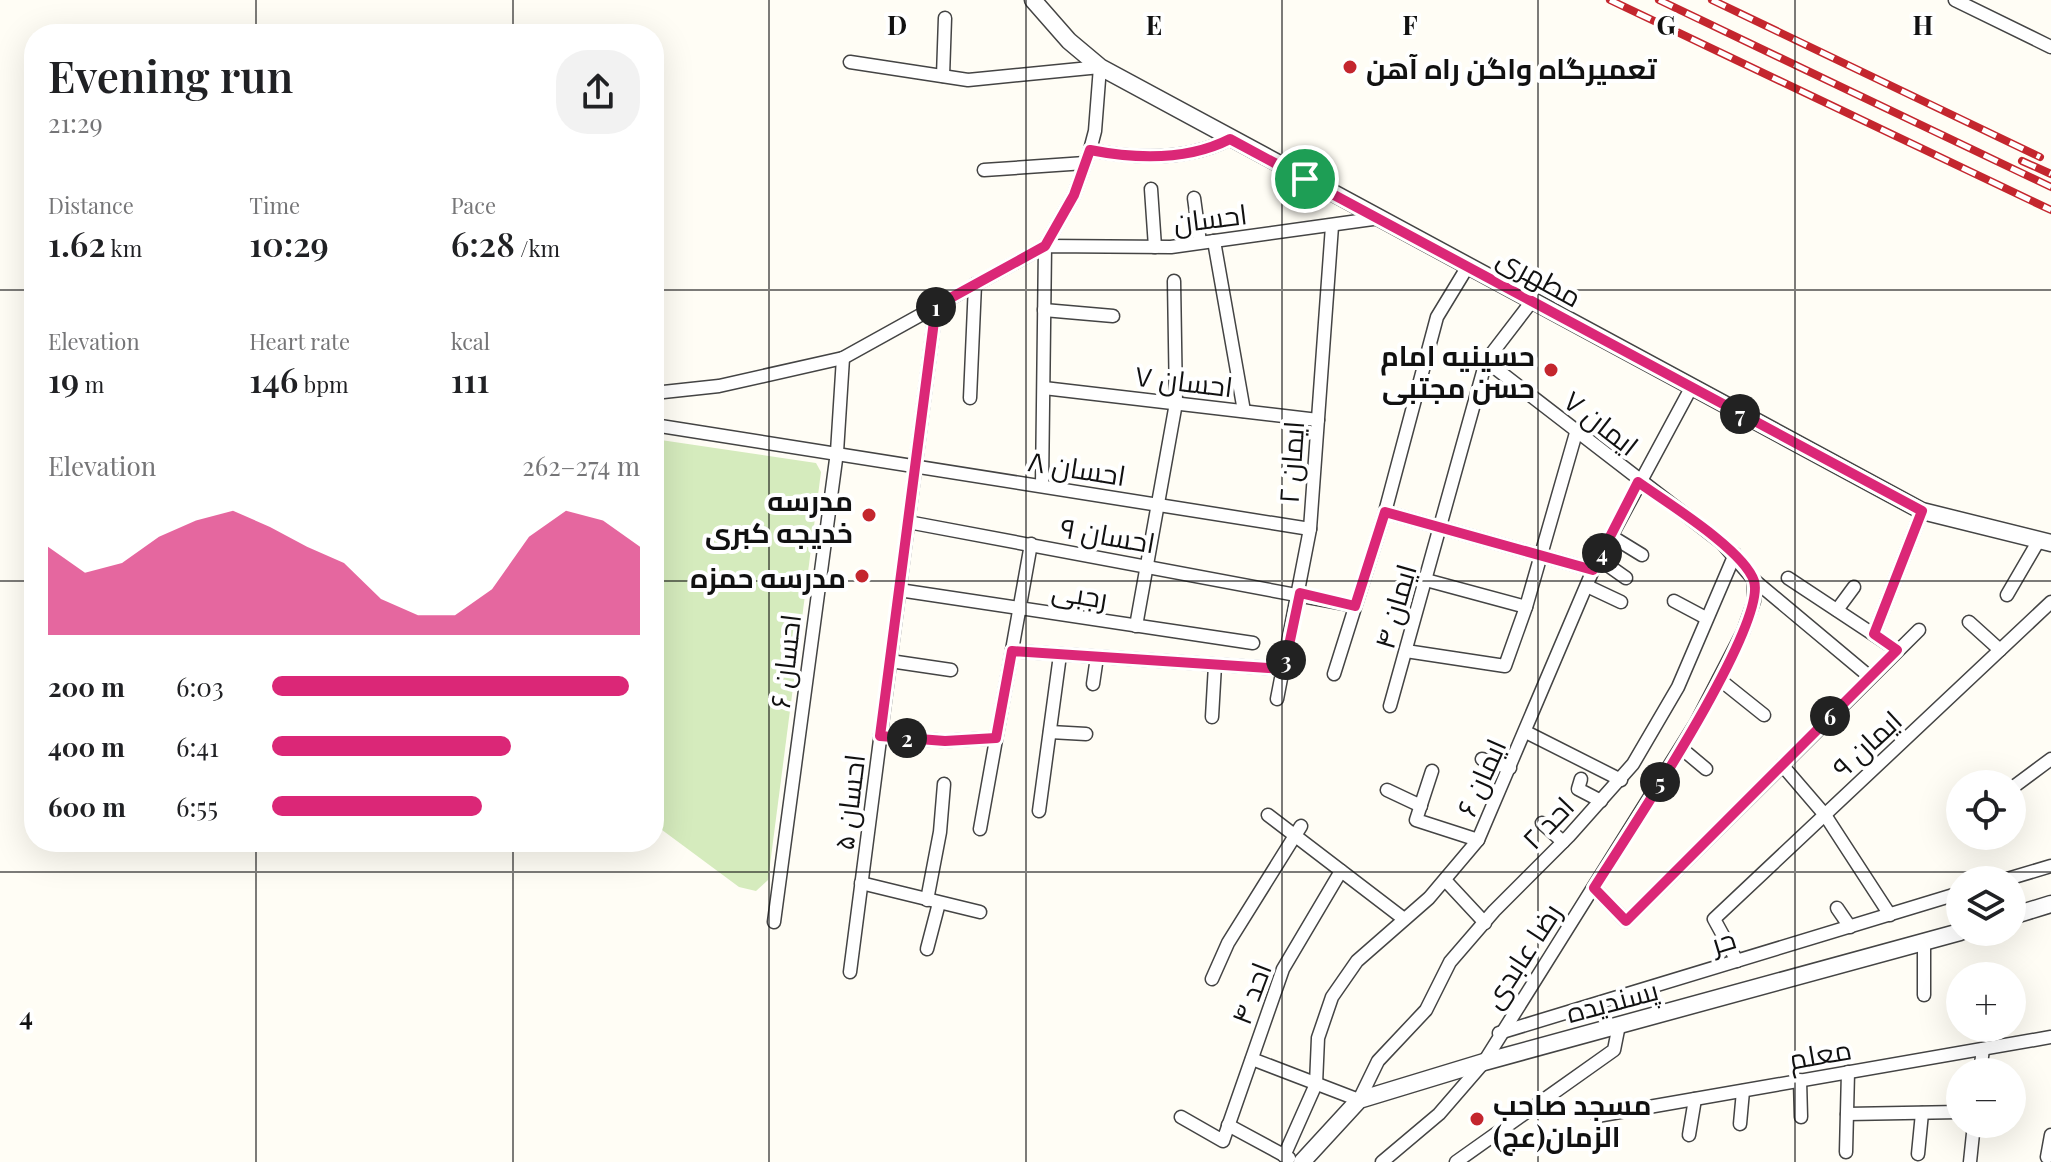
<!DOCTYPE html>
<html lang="en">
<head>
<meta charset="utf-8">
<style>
  body { margin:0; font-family:"Playfair Display",Cairo,serif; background:#f2f2f2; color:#202124; height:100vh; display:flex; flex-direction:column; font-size:30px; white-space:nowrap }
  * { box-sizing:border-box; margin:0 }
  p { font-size:26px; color:#757577 }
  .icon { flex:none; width:44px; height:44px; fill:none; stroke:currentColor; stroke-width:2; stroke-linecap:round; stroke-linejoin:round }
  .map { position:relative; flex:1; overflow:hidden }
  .panel { position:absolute; left:24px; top:24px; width:640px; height:828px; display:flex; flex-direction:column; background:#fff; border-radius:32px; box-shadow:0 8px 32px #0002 }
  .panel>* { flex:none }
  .buttons { position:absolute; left:1946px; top:770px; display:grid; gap:16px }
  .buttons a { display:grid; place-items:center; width:80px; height:80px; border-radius:50%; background:#fff; box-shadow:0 8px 32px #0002; font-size:40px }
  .pin { position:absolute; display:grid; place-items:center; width:68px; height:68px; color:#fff; margin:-34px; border:4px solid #fff; border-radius:50%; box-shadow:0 2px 8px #0007 }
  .km { position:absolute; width:40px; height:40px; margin:-20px; border-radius:50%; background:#222; color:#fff; font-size:22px; line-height:40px; text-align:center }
  .round { display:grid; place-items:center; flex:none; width:84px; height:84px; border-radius:32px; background:#f2f2f2 }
  .summary { display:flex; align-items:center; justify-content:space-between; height:136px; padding:0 24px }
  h1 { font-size:44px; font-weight:600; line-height:60px }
  .figures { display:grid; grid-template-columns:repeat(3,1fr); gap:12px; height:136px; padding:8px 24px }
  .figures div { display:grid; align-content:center }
  .figures b { font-size:34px; font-weight:600 }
  .figures small { font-size:22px; font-weight:400 }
  .figures p { font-size:22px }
  .chart { height:224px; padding:16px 24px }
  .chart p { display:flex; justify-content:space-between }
  .chart svg { width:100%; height:144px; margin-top:8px; fill:#db2777; opacity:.7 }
  ul { padding:0 24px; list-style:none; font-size:26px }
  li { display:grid; grid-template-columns:128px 96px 1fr; align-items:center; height:60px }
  li i { height:20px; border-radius:10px; background:#db2777 }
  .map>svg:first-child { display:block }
</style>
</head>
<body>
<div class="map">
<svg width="2051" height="1162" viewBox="0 0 2051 1162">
  <rect width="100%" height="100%" fill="#fffdf5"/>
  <path fill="#d5ebbd" d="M 654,439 L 816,463 L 821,472 L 768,880 L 756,891 L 739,887 L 654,824 Z"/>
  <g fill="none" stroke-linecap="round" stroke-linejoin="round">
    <defs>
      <g id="minor">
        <path d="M 1955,0 L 2051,47"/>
        <path d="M 943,76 L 945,18"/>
        <path d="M 1090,150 C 1136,159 1187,161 1230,139"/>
        <path d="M 984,170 L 1085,163"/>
        <path d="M 1151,189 L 1155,247"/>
        <path d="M 1194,198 L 1200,242"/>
        <path d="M 1214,241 L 1244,411"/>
        <path d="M 1044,310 L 1113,316"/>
        <path d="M 1486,361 L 1722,543 L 1754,580 L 1870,677"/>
        <path d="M 1044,388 L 1318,420"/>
        <path d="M 654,393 L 719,386 L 843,358 L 1045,246 L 1074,195 L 1090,150 L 1095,131 L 1100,67 L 968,80 L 850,62"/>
        <path d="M 970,398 L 975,284"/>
        <path d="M 654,425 L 1310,529"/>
        <path d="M 1042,485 L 1045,246 L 1171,247 L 1380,218"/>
        <path d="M 1385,512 L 1593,570"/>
        <path d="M 908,522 L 1355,606"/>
        <path d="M 1611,536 L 1642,555"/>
        <path d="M 1599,559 L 1626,578"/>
        <path d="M 1788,578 L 1897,650"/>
        <path d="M 1426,580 L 1526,607"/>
        <path d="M 1587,586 L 1621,602"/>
        <path d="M 899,590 L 1253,643"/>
        <path d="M 2007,595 L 2039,540"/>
        <path d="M 1674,601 L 1706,618"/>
        <path d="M 1837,610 L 1854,587"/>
        <path d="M 1969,622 L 2000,650"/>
        <path d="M 1136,626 L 1176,403 L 1174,281"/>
        <path d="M 1874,634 L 1922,511"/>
        <path d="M 1012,651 L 1284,669"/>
        <path d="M 1406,651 L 1505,666 L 1526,607 L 1576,433"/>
        <path d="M 890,661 L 951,670"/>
        <path d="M 1334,674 L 1385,512 L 1437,317 L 1468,266"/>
        <path d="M 1719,679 L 1764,715"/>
        <path d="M 1093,684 L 1097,657"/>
        <path d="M 1277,699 L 1310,529 L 1332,226"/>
        <path d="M 1390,706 L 1486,361 L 1532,301"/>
        <path d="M 1212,717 L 1215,665"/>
        <path d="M 1050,732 L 1086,734"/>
        <path d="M 1526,732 L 1621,780"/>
        <path d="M 880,736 L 945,741 L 996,738"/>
        <path d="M 1681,748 L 1706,769"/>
        <path d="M 1482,759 L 1510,768"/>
        <path d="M 1782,765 L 1825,815 L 1890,915"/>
        <path d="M 1432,771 L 1416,820 L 1478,840"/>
        <path d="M 1581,779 L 1578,789 L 1601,801"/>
        <path d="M 2012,788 L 2051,759"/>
        <path d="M 1387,790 L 1421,806"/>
        <path d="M 1039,811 L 1060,655"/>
        <path d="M 1268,815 L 1404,919"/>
        <path d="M 1542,823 L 1563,842"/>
        <path d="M 980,829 L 1031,544"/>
        <path d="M 1445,880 L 1485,923"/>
        <path d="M 2004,880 L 2051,866"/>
        <path d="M 861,883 L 980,912"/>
        <path d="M 1594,888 L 1626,921 L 1919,630"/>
        <path d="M 927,900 L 940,832 L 944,784"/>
        <path d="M 1837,908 L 1850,927"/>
        <path d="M 774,922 L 837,452 L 843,358"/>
        <path d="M 927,949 L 939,903"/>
        <path d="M 1737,961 L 1714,919 L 2051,602"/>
        <path d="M 850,972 L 936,306"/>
        <path d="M 1212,979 L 1228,943 L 1301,826"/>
        <path d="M 1924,995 L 1924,942"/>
        <path d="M 1499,1033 L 1960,893"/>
        <path d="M 1252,1059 L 1359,1100 L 1378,1061 L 1426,1010 L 1450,962 L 1494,911 L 1569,836 L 1633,764 L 1678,687 L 1735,554"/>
        <path d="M 1980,1072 L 1983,1049"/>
        <path d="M 1800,1080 L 1801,1117"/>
        <path d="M 1847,1114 L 1960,1112"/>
        <path d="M 1597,1116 L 2051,1037"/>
        <path d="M 1181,1117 L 1223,1141 L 1283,969 L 1341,871"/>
        <path d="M 1740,1124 L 1743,1091"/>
        <path d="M 1228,1125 L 1289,1158"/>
        <path d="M 1689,1135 L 1695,1099"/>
        <path d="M 1846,1152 L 1848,1072"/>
        <path d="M 1918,1154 L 1922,1113"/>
        <path d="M 1284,1156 L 1316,1084 L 1318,1038 L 1332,997 L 1357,961 L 1429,898 L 1478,840 L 1593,570 L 1691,388"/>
        <path d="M 2047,1157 L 2051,1135"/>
        <path d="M 1382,1162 L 1439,1114 L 1484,1062 L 1696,723 L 1743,632 L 1754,601 L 1754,580"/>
        <path d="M 1456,1162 L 1614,1050 L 1619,1025"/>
        <path d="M 1970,1162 L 1974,1124"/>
      </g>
      <g id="tertiary">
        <path d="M 1033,0 L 1069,41 L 1100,67 L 1922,511 L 2051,543"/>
        <path d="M 2012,916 L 2051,904"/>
        <path d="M 1302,1162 L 1359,1100 L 1484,1062 L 1960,932"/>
      </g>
    </defs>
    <use href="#minor" stroke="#444" stroke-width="15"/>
    <use href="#tertiary" stroke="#444" stroke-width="19"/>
    <use href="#minor" stroke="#fff" stroke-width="12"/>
    <use href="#tertiary" stroke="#fff" stroke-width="16"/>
    <defs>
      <g id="rail">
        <path d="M 1610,0 L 2051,210"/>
        <path d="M 1659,0 L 2051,187"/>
        <path d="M 1712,0 L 2040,157"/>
        <path d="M 2022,161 L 2051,174"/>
      </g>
    </defs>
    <use href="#rail" stroke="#c4262e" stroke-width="8"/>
    <use href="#rail" stroke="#fff" stroke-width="5" stroke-dasharray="15" stroke-linecap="butt"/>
  </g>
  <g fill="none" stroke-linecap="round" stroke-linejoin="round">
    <defs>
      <path id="route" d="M 1230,139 L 1922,511 L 1874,634 L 1897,650 L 1626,921 L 1594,888 C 1624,840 1768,626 1754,581 C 1744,550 1666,502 1638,482 L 1593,570 L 1385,512 L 1355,606 L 1300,593 L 1284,669 L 1012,651 L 996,738 L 945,741 L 880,736 L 936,306 L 1045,246 L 1074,195 L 1090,150 C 1136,159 1187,161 1230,139 Z"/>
    </defs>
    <use href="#route" stroke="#fff" stroke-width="16"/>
    <use href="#route" stroke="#db2777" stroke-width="10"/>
  </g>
  <path fill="none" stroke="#111" stroke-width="2" stroke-opacity="0.55" d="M 256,0 L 256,34M 513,0 L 513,34M 769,0 L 769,1162M 1026,0 L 1026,1162M 1282,0 L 1282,1162M 1538,0 L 1538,1162M 1795,0 L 1795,1162M 0,290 L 34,290M 654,290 L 2051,290M 0,581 L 34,581M 654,581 L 2051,581M 256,842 L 256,1162M 513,842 L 513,1162M 0,872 L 2051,872"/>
  <g fill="#c4262e" stroke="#fff" stroke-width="3">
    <circle cx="1350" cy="67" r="8"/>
    <circle cx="1551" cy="370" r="8"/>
    <circle cx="869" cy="515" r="8"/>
    <circle cx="862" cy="576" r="8"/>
    <circle cx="1477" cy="1119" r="8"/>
  </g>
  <g text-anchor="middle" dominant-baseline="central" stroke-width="8" stroke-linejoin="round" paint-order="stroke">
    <g font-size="28" font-weight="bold" fill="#111" stroke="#fff" text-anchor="end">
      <text x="1366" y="67" text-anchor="start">تعمیرگاه واگن راه آهن</text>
      <text x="1535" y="354">حسینیه امام<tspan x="1535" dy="32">حسن مجتبی</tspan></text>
      <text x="853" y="499">مدرسه<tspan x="853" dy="32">خدیجه کبری</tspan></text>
      <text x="846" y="576">مدرسه حمزه</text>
      <text x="1493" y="1103" text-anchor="start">مسجد صاحب<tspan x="1493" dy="32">الزمان(عج)</tspan></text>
    </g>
    <g font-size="28" fill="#111" stroke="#fff">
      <text transform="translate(1210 217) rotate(-7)">احسان</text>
      <text transform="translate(1540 276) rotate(29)">مطهری</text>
      <text transform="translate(1184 380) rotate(7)">احسان ۷</text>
      <text transform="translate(1602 422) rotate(38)">ایمان ۷</text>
      <text transform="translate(1290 462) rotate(-86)">ایمان ۲</text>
      <text transform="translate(1077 467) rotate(9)">احسان ۸</text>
      <text transform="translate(1108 534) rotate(10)">احسان ۹</text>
      <text transform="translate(1080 593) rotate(9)">رجبی</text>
      <text transform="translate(1394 606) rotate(-74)">ایمان ۴</text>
      <text transform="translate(784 661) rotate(-83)">احسان ۶</text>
      <text transform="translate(1866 743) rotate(-43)">ایمان ۹</text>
      <text transform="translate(1480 777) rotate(-66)">ایمان ۶</text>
      <text transform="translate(848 802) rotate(-83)">احسان ۵</text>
      <text transform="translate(1547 822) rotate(-46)">احد ۲</text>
      <text transform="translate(1723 940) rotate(-17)">حر</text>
      <text transform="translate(1521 955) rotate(-57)">رضا عابدی</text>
      <text transform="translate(1250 993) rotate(-69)">احد ۴</text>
      <text transform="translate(1612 1000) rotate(-15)">پسندیده</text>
      <text transform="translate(1820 1053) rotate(-10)">معلم</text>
    </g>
  </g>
  <g font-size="26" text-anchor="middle" font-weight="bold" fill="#111" stroke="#fff" stroke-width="8" stroke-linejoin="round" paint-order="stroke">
    <text x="897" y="35">D</text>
    <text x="1154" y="35">E</text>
    <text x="1410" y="35">F</text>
    <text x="1666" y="35">G</text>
    <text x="1923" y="35">H</text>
    <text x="26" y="1026">4</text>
  </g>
</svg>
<div class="buttons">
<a><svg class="icon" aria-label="locate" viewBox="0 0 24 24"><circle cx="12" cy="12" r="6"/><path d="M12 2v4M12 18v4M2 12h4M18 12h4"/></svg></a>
<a><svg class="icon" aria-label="layers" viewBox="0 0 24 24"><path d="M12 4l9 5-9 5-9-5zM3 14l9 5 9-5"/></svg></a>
<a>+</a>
<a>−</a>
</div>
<div class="pin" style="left:1305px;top:179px;background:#1e9e55"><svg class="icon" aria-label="arrive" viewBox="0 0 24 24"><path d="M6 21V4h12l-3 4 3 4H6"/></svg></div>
<b class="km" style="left:936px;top:307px">1</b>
<b class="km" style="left:907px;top:738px">2</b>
<b class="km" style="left:1286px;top:660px">3</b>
<b class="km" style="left:1602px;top:553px">4</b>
<b class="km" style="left:1660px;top:782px">5</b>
<b class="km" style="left:1830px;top:716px">6</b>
<b class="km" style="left:1740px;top:414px">7</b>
<section class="panel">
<div class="summary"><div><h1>Evening run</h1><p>21:29</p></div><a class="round"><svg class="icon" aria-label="share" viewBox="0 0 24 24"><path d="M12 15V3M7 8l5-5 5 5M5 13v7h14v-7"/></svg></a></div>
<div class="figures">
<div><p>Distance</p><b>1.62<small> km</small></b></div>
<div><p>Time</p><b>10:29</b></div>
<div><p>Pace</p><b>6:28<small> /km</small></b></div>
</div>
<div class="figures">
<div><p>Elevation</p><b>19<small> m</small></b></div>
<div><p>Heart rate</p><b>146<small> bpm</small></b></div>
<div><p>kcal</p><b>111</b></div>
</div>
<div class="chart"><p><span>Elevation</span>262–274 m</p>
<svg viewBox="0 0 160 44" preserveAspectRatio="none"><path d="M0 44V17L10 25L20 22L30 14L40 9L50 6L60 11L70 17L80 22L90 33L100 38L110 38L120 30L130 14L140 6L150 9L160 17V44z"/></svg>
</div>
<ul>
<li><b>200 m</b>6:03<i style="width:97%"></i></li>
<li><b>400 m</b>6:41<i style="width:65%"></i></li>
<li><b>600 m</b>6:55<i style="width:57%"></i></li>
</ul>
</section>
</div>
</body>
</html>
